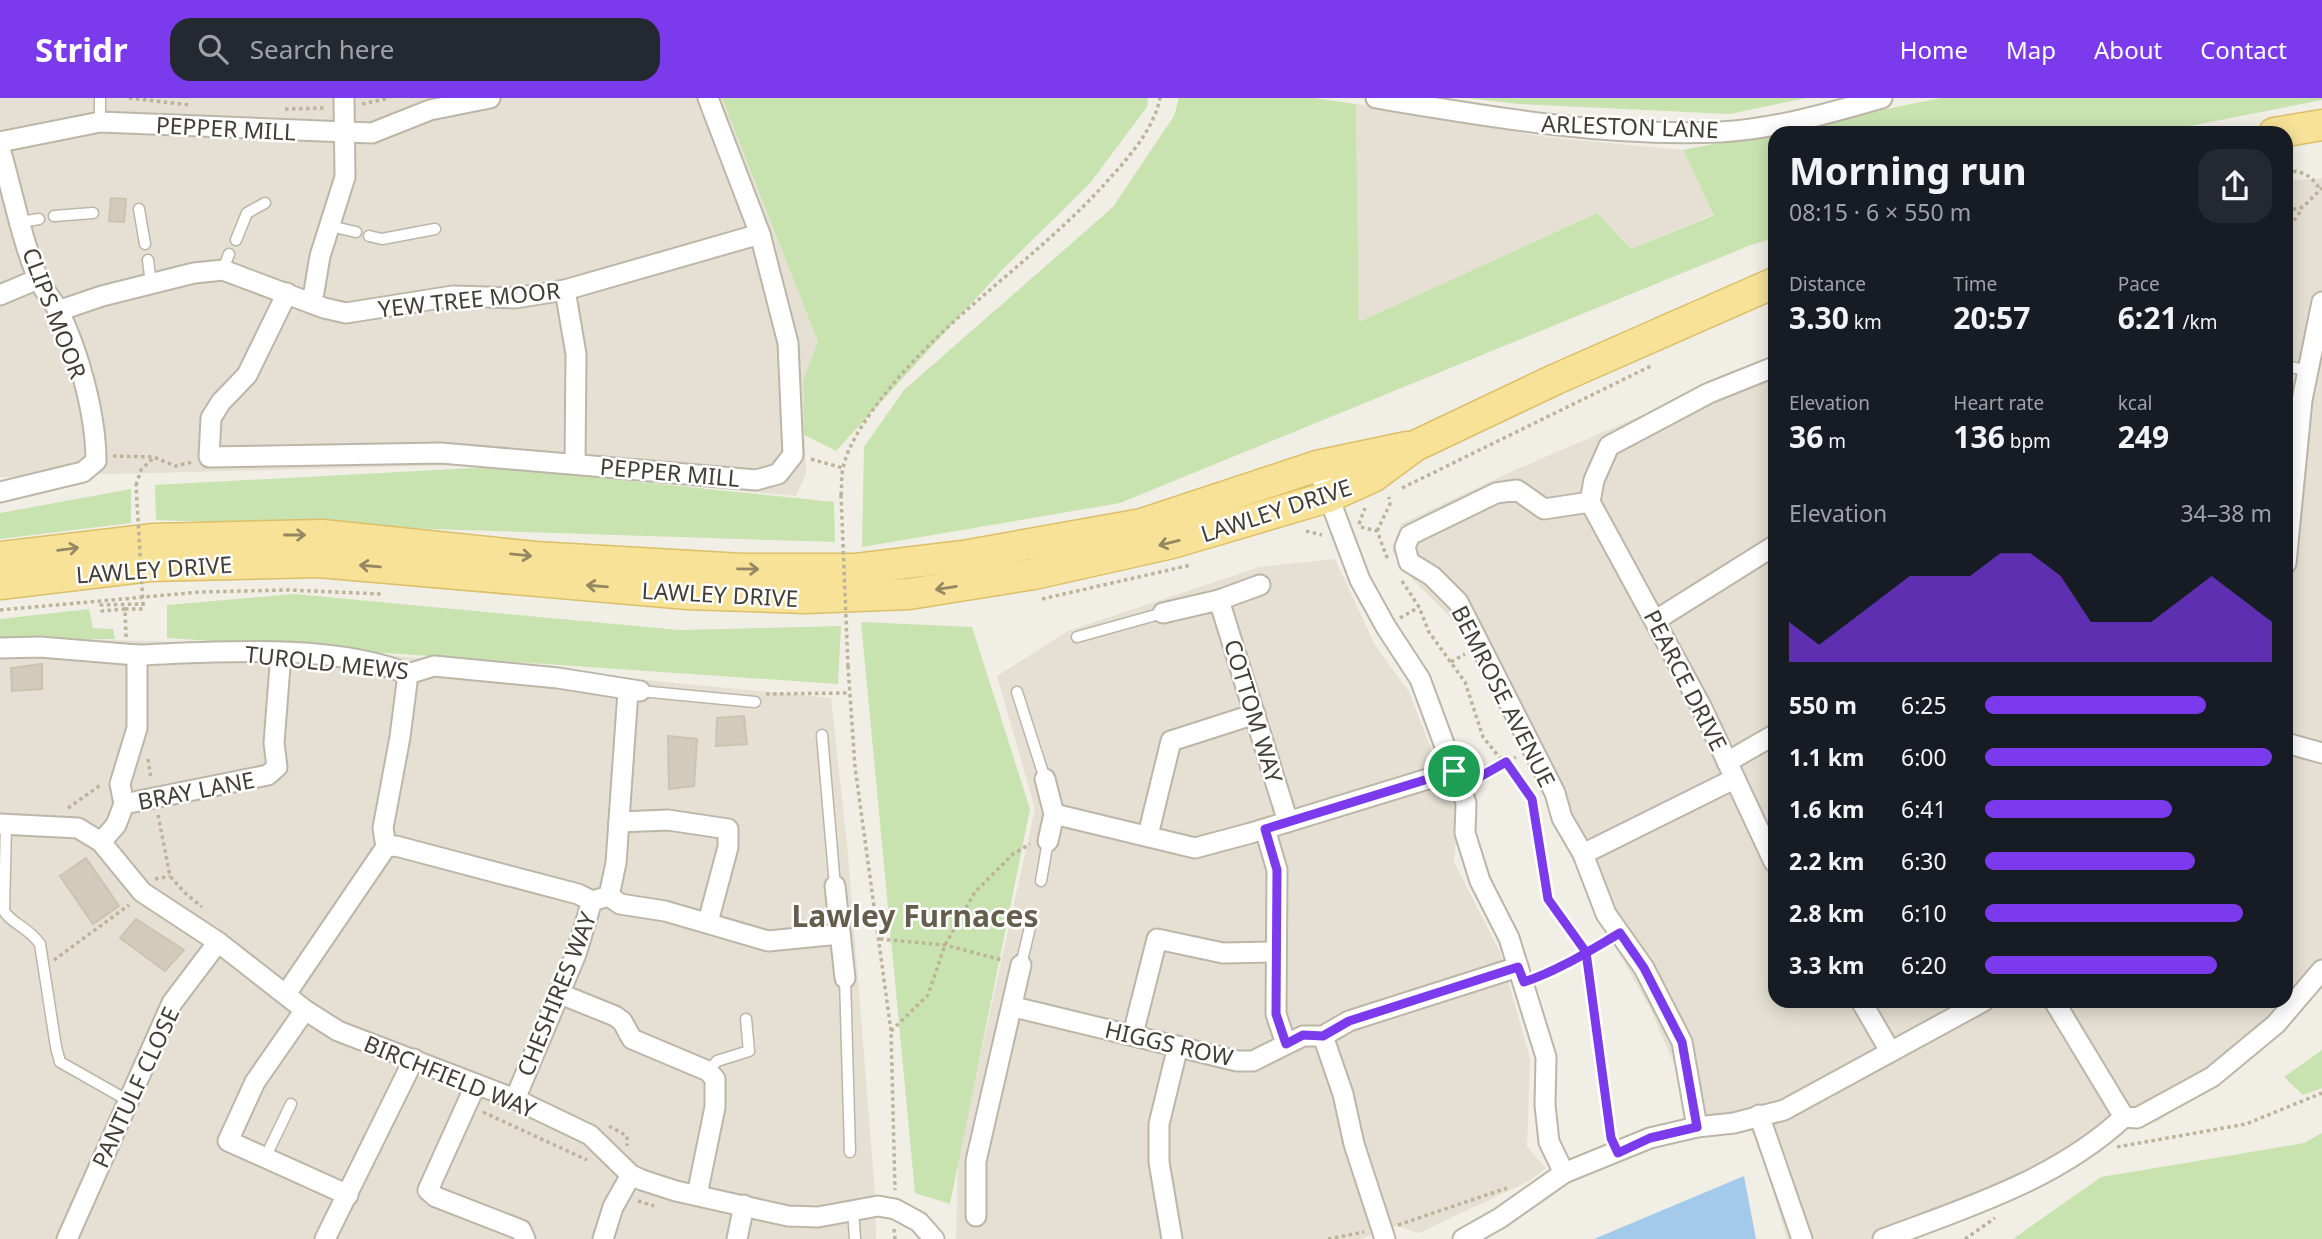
<!DOCTYPE html>
<html lang="en">
<head>
<meta charset="utf-8">
<style>
  body { margin:0; font-family:"Noto Sans",sans-serif; background:#242831; color:#f1f3f6; height:100vh; display:flex; flex-direction:column; font-size:26px; white-space:nowrap }
  * { box-sizing:border-box; margin:0 }
  p { font-size:23px; color:#9ea1a6 }
  .icon { flex:none; width:38px; height:38px; fill:none; stroke:currentColor; stroke-width:2; stroke-linecap:round; stroke-linejoin:round }
  .map { position:relative; flex:1; overflow:hidden }
  .panel { position:absolute; left:1768px; top:28px; width:525px; height:882px; display:flex; flex-direction:column; background:#171b24; border-radius:21px; box-shadow:0 4px 18px #0003 }
  .panel>* { flex:none }
  .pin { position:absolute; display:grid; place-items:center; width:60px; height:60px; color:#fff; margin:-30px; border:4px solid #fff; border-radius:50%; box-shadow:0 2px 7px #0007 }
  .round { display:grid; place-items:center; flex:none; width:74px; height:74px; border-radius:21px; background:#242831 }
  .summary { display:flex; align-items:center; justify-content:space-between; height:119px; padding:0 21px }
  h1 { font-size:38px; font-weight:700; line-height:52px }
  .figures { display:grid; grid-template-columns:repeat(3,1fr); gap:10px; height:119px; padding:7px 21px }
  .figures div { display:grid; align-content:center }
  .figures b { font-size:30px; font-weight:700 }
  .figures small { font-size:19px; font-weight:400 }
  .figures p { font-size:19px }
  .chart { height:196px; padding:14px 21px }
  .chart p { display:flex; justify-content:space-between }
  .chart svg { width:100%; height:126px; margin-top:7px; fill:#7c3aed; opacity:.7 }
  ul { padding:0 21px; list-style:none; font-size:23px }
  li { display:grid; grid-template-columns:112px 84px 1fr; align-items:center; height:52px }
  li i { height:18px; border-radius:9px; background:#7c3aed }
  header { display:flex; align-items:center; gap:42px; box-sizing:border-box; height:98px; padding:0 35px; background:#7c3aed; color:#fff }
  header strong { font-size:33px }
  nav { display:flex; gap:38px; margin-inline-start:auto; font-size:24px }
  .search { width:490px; height:63px; background:#242831; display:flex; align-items:center; gap:18px; box-sizing:border-box; padding:0 24px; border-radius:21px; color:#9ea1a6; font-size:26px }
  .map>svg:first-child { display:block }
</style>
</head>
<body>
<header>
<strong>Stridr</strong>
<div class="search"><svg class="icon" aria-label="search" viewBox="0 0 24 24"><circle cx="10" cy="10" r="6"/><path d="M15 15l6 6"/></svg>Search here</div>
<nav><a>Home</a><a>Map</a><a>About</a><a>Contact</a></nav>
</header>
<div class="map">
<svg width="2322" height="1141" viewBox="0 0 2322 1141">
  <rect width="100%" height="100%" fill="#f1eee5"/>
  <g fill="#e5e0d3">
    <path d="M 0,0 L 722,0 L 818,244 L 803,282 L 806,376 L 796,398 L 463,367 L 0,379 Z"/>
    <path d="M 1356,6 L 1545,39 L 1683,52 L 1714,116 L 1631,151 L 1597,115 L 1359,224 Z"/>
    <path d="M 2322,80 L 2322,879 L 2237,965 L 2159,1023 L 2129,1031 L 2055,1078 L 1905,1141 L 1787,1141 L 1761,1051 L 1751,1033 L 1686,1041 L 1685,992 L 1650,910 L 1599,820 L 1543,690 L 1453,522 L 1413,482 L 1392,453 L 1401,426 L 1506,376 L 1774,260 L 1774,903 L 2286,903 L 2286,83 Z"/>
    <path d="M 1335,461 L 1375,547 L 1409,594 L 1458,720 L 1454,764 L 1500,854 L 1530,960 L 1527,1049 L 1546,1070 L 1529,1083 L 1419,1135 L 1397,1128 L 1360,1141 L 956,1141 L 958,1059 L 1035,711 L 997,578 L 1068,533 L 1259,469 Z"/>
    <path d="M 76,541 L 282,547 L 831,600 L 848,756 L 875,1096 L 876,1141 L 0,1141 L 0,542 Z"/>
  </g>
  <g fill="#c9e3b0">
    <path d="M 722,0 L 1148,0 L 1147,9 L 1091,84 L 1003,171 L 836,353 L 804,337 L 803,282 L 818,244 Z"/>
    <path d="M 1179,0 L 1314,0 L 1356,6 L 1359,224 L 1597,115 L 1631,151 L 1714,117 L 1683,52 L 1941,0 L 2322,0 L 2322,2 L 2154,35 L 1774,35 L 1774,140 L 1751,147 L 1120,405 L 862,449 L 864,349 L 904,292 L 1113,109 L 1174,18 Z"/>
    <path d="M 1467,0 L 1806,0 L 1730,16 L 1519,6 Z"/>
    <path d="M 493,369 L 834,404 L 835,444 L 156,422 L 155,387 Z"/>
    <path d="M 131,391 L 131,425 L 0,441 L 0,415 Z"/>
    <path d="M 294,496 L 679,532 L 841,528 L 838,586 L 167,540 L 167,507 Z"/>
    <path d="M 89,511 L 93,530 L 113,531 L 115,541 L 0,542 L 0,521 Z"/>
    <path d="M 861,524 L 972,529 L 1030,711 L 950,1106 L 915,1095 Z"/>
    <path d="M 2322,952 L 2322,990 L 2303,997 L 2284,979 Z"/>
    <path d="M 2322,1035 L 2322,1141 L 2013,1141 L 2101,1079 L 2304,1045 Z"/>
  </g>
  <path fill="#a4caeb" d="M 1744,1078 L 1756,1141 L 1594,1141 Z"/>
  <g fill="#d2cabb" stroke="#ccc3af" stroke-width="2">
    <path d="M 111,100 L 126,101 L 124,124 L 109,123 Z"/>
    <path d="M 42,566 L 42,591 L 12,593 L 11,570 Z"/>
    <path d="M 744,618 L 747,646 L 716,648 L 717,620 Z"/>
    <path d="M 668,638 L 697,641 L 694,688 L 669,691 Z"/>
    <path d="M 86,760 L 119,808 L 93,826 L 60,778 Z"/>
    <path d="M 136,821 L 184,852 L 165,873 L 120,840 Z"/>
  </g>
  <g fill="none" stroke-linecap="round" stroke-linejoin="round">
    <defs>
      <g id="lane">
        <path d="M 100,0 L 100,24"/>
        <path d="M 139,111 L 145,146"/>
        <path d="M 54,118 L 93,115"/>
        <path d="M 21,124 L 39,121"/>
        <path d="M 330,128 L 356,134"/>
        <path d="M 369,138 L 382,141 L 435,131"/>
        <path d="M 236,142 L 247,115 L 265,105"/>
        <path d="M 148,162 L 151,186"/>
        <path d="M 223,172 L 229,156"/>
        <path d="M 2286,268 L 2309,273"/>
        <path d="M 1077,539 L 1163,515"/>
        <path d="M 640,593 L 755,604"/>
        <path d="M 1017,594 L 1045,681"/>
        <path d="M 822,637 L 835,788"/>
        <path d="M 6,726 L 4,813 C 12,826 28,829 40,846 L 56,949 L 60,964 L 127,1002"/>
        <path d="M 1041,783 L 1048,743"/>
        <path d="M 1021,867 L 1031,825"/>
        <path d="M 845,880 L 850,1054"/>
        <path d="M 708,973 L 717,963 L 749,953 L 746,921"/>
        <path d="M 265,1060 L 291,1006"/>
        <path d="M 853,1112 L 855,1141"/>
      </g>
      <g id="street">
        <path d="M 1376,0 C 1490,19 1605,39 1720,34 C 1775,31 1830,15 1882,0"/>
        <path d="M 0,44 L 100,24 L 372,35 L 430,12 L 490,0"/>
        <path d="M 0,51 C 12,91 22,144 38,180 C 43,192 52,201 58,212 C 79,253 96,318 96,363 L 83,374 L 0,394"/>
        <path d="M 565,192 L 576,256 L 575,365"/>
        <path d="M 287,195 L 247,277 L 221,304 L 211,320 L 209,359 L 441,355 L 756,382 L 778,376 L 793,357 L 788,245 L 760,136 L 708,0"/>
        <path d="M 0,197 L 38,181"/>
        <path d="M 310,204 L 314,194 L 320,158 L 345,79 L 344,0"/>
        <path d="M 58,213 L 102,198 L 194,175 L 223,172 L 324,210 L 346,215 L 453,198 L 515,200 L 565,192 L 760,136"/>
        <path d="M 1317,368 L 1360,482 L 1386,529 L 1420,581 L 1466,705 L 1465,735 L 1480,783 L 1509,840 L 1546,959 L 1545,1007 L 1549,1044 L 1564,1075"/>
        <path d="M 1590,404 L 1544,411 L 1517,392 L 1496,395 L 1410,437 L 1405,449 L 1409,464 L 1432,478 L 1458,504 L 1555,695 L 1562,720 L 1583,756 L 1606,816 L 1644,870 L 1682,944 L 1697,1029"/>
        <path d="M 1590,404 L 1702,610 L 1774,764"/>
        <path d="M 1590,404 L 1594,382 L 1609,348 L 1709,295 L 1774,269"/>
        <path d="M 2286,465 L 2302,302 L 2322,204"/>
        <path d="M 1219,502 L 1288,724"/>
        <path d="M 1163,515 L 1219,502 L 1260,487"/>
        <path d="M 1656,522 L 1774,448"/>
        <path d="M 0,550 L 40,549 L 137,557 L 137,630 L 120,686 L 124,706 L 116,727 L 101,744"/>
        <path d="M 137,557 C 218,554 334,545 408,576 L 434,568 L 558,580 L 640,593"/>
        <path d="M 2286,645 L 2322,655"/>
        <path d="M 1727,664 L 1774,637"/>
        <path d="M 1045,681 L 1054,716 L 1195,750 L 1251,735 L 1454,673"/>
        <path d="M 124,706 L 268,677 L 277,669 L 274,645 L 281,555"/>
        <path d="M 619,724 L 668,722 L 728,731 L 728,749 L 708,824"/>
        <path d="M 0,726 L 78,730 L 101,744 L 142,794 L 218,844 L 305,912 L 338,933 L 515,1001 L 590,1037 L 631,1077 L 642,1082 L 676,1093 L 788,1118 L 818,1119 L 878,1108 L 895,1111 L 919,1124 L 934,1141"/>
        <path d="M 1265,731 L 1277,772 L 1276,916 L 1286,946"/>
        <path d="M 1148,737 L 1171,643 L 1255,616"/>
        <path d="M 1048,743 L 1054,716"/>
        <path d="M 386,749 L 396,748 L 578,796 L 592,803"/>
        <path d="M 1583,756 L 1734,681"/>
        <path d="M 835,788 L 845,880"/>
        <path d="M 609,798 L 620,806 L 665,813 L 768,843 L 840,836"/>
        <path d="M 558,895 L 615,918 L 622,923 L 632,941 L 708,973 L 715,981 L 715,1009 L 697,1097"/>
        <path d="M 286,896 L 386,749 L 383,730 L 400,639 L 408,576"/>
        <path d="M 1861,903 L 1890,953"/>
        <path d="M 2054,903 L 2124,1019"/>
        <path d="M 1014,909 L 1237,963 L 1253,963 L 1303,938 L 1323,938 L 1349,923 L 1518,869"/>
        <path d="M 305,912 L 255,984 L 228,1043 L 348,1097"/>
        <path d="M 1133,936 L 1157,841 L 1223,855 L 1275,854"/>
        <path d="M 1323,938 L 1343,996 L 1354,1046 L 1385,1141"/>
        <path d="M 476,986 L 428,1092 L 436,1099 L 521,1132 L 525,1141"/>
        <path d="M 515,1001 L 576,856 L 592,803 L 609,798 L 616,765 L 628,593"/>
        <path d="M 1759,1017 L 1802,1141"/>
        <path d="M 976,1118 L 976,1063 L 1021,867"/>
        <path d="M 67,1141 L 172,905 L 218,844"/>
        <path d="M 325,1141 L 414,961"/>
        <path d="M 603,1141 L 613,1109 L 631,1077"/>
        <path d="M 737,1141 L 744,1107"/>
        <path d="M 1172,1141 L 1159,1064 L 1159,1026 L 1178,948"/>
        <path d="M 1463,1141 L 1500,1120 L 1564,1075 L 1650,1040 L 1697,1029 L 1734,1025 L 1784,1012 L 1984,903"/>
        <path d="M 1883,1141 C 1966,1110 2058,1081 2124,1019 L 2137,1020 L 2212,979 L 2276,926 L 2322,872"/>
      </g>
      <g id="primary">
        <path d="M 2274,35 L 2322,27"/>
        <path d="M 0,459 L 154,441 L 322,437 L 535,459 L 742,471 L 856,471 L 963,458 L 1142,426 L 1317,368 L 1407,349"/>
        <path d="M 0,486 L 150,468 L 319,464 L 688,496 L 805,500 L 909,496 L 1034,476 L 1172,445 L 1328,399 L 1373,379 L 1415,348 L 1556,281 L 1774,185"/>
      </g>
    </defs>
    <use href="#lane" stroke="#bcb6a8" stroke-width="13"/>
    <use href="#street" stroke="#bcb6a8" stroke-width="23"/>
    <use href="#primary" stroke="#dbbf69" stroke-width="33"/>
    <g stroke="#bdb39a" stroke-width="3.5" stroke-dasharray="3.5 3.5" stroke-linecap="butt">
      <path d="M 129,0 L 190,7"/>
      <path d="M 362,6 L 390,0"/>
      <path d="M 285,11 L 326,10"/>
      <path d="M 2286,74 C 2300,71 2312,78 2319,90"/>
      <path d="M 2286,113 L 2303,109 L 2322,90"/>
      <path d="M 2286,134 L 2302,111"/>
      <path d="M 113,358 L 154,359 L 175,368 L 193,364"/>
      <path d="M 811,361 L 843,370"/>
      <path d="M 136,387 L 141,372 L 154,359"/>
      <path d="M 1402,390 L 1653,267"/>
      <path d="M 841,397 C 842,388 841,378 843,370 C 848,347 864,324 878,305 C 943,218 1039,161 1110,80 C 1130,58 1154,30 1160,0"/>
      <path d="M 1359,426 L 1365,410"/>
      <path d="M 1361,429 L 1377,433 L 1388,462"/>
      <path d="M 1306,433 L 1322,437"/>
      <path d="M 1377,433 L 1390,406 L 1389,399"/>
      <path d="M 1402,483 L 1419,509 L 1429,534 L 1465,584 L 1483,639 L 1533,701 L 1548,801 L 1586,854 L 1611,1037"/>
      <path d="M 1042,501 L 1191,467"/>
      <path d="M 125,511 L 143,511 L 143,506"/>
      <path d="M 0,512 L 200,494 L 288,492 L 382,496"/>
      <path d="M 1400,520 L 1419,509"/>
      <path d="M 1451,564 L 1465,556"/>
      <path d="M 848,568 L 855,669 L 891,933 L 895,1092"/>
      <path d="M 766,596 L 849,595"/>
      <path d="M 148,661 L 151,681"/>
      <path d="M 1478,681 L 1516,659"/>
      <path d="M 68,710 L 102,686"/>
      <path d="M 158,717 L 170,778 L 185,795 L 202,809"/>
      <path d="M 155,781 L 170,778"/>
      <path d="M 880,841 L 945,847 L 1002,862"/>
      <path d="M 54,862 L 129,807"/>
      <path d="M 1539,879 L 1603,844"/>
      <path d="M 891,933 L 928,897 L 945,847 L 975,794 L 1013,756 L 1030,746"/>
      <path d="M 483,1014 L 587,1062"/>
      <path d="M 609,1028 L 627,1038 L 627,1048"/>
      <path d="M 2117,1049 L 2246,1026 L 2322,995"/>
      <path d="M 638,1103 L 654,1108"/>
      <path d="M 1398,1127 L 1507,1090"/>
      <path d="M 894,1131 L 895,1141"/>
      <path d="M 1328,1141 L 1364,1134"/>
      <path d="M 1965,1141 L 1995,1120"/>
    </g>
    <use href="#lane" stroke="#fff" stroke-width="10"/>
    <use href="#street" stroke="#fff" stroke-width="19"/>
    <use href="#primary" stroke="#f7e298" stroke-width="30"/>
    <g stroke="#bdb39a" stroke-width="3.5" stroke-dasharray="3.5 3.5" stroke-linecap="butt">
      <path d="M 841,397 L 848,568"/>
      <path d="M 126,539 L 125,511 L 102,513 L 101,507 L 143,506 L 136,387"/>
    </g>
  </g>
  <defs><path id="oneway-shaft" d="M-6 0H5M1.5-3L5.5 0L1.5 3" fill="none" stroke-width="1.6" stroke-linecap="round" stroke-linejoin="round" transform="scale(1.75)"/></defs>
  <g stroke="#948862">
    <use href="#oneway-shaft" transform="translate(295 437)"/>
    <use href="#oneway-shaft" transform="translate(1169 445) rotate(166)"/>
    <use href="#oneway-shaft" transform="translate(68 451) rotate(-7)"/>
    <use href="#oneway-shaft" transform="translate(521 457) rotate(6)"/>
    <use href="#oneway-shaft" transform="translate(370 468) rotate(-175)"/>
    <use href="#oneway-shaft" transform="translate(748 471) rotate(1)"/>
    <use href="#oneway-shaft" transform="translate(597 488) rotate(-175)"/>
    <use href="#oneway-shaft" transform="translate(946 490) rotate(171)"/>
  </g>
  <g fill="none" stroke-linecap="round" stroke-linejoin="round">
    <defs>
      <path id="route" d="M 1454,673 L 1265,731 L 1277,772 L 1276,916 L 1286,946 L 1303,937 L 1323,938 L 1349,923 L 1518,869 L 1524,884 C 1558,873 1589,853 1620,835 L 1644,870 L 1682,944 L 1697,1029 L 1650,1040 L 1618,1055 L 1611,1040 L 1586,854 L 1548,801 L 1532,701 L 1506,664 L 1460,690 L 1454,673"/>
    </defs>
    <use href="#route" stroke="#fff" stroke-width="14"/>
    <use href="#route" stroke="#7c3aed" stroke-width="9"/>
  </g>
  <g text-anchor="middle" dominant-baseline="central" stroke-width="5" stroke-linejoin="round" paint-order="stroke">
    <g font-size="23" fill="#433e35" stroke="#fff">
      <text transform="translate(1630 28) rotate(2)">ARLESTON LANE</text>
      <text transform="translate(226 30) rotate(3)">PEPPER MILL</text>
      <text transform="translate(469 201) rotate(-6)">YEW TREE MOOR</text>
      <text transform="translate(55 215) rotate(69)">CLIPS MOOR</text>
      <text transform="translate(670 374) rotate(5)">PEPPER MILL</text>
      <text transform="translate(1276 412) rotate(-18)">LAWLEY DRIVE</text>
      <text transform="translate(154 471) rotate(-4)">LAWLEY DRIVE</text>
      <text transform="translate(720 496) rotate(3)">LAWLEY DRIVE</text>
      <text transform="translate(327 564) rotate(6)">TUROLD MEWS</text>
      <text transform="translate(1686 582) rotate(63)">PEARCE DRIVE</text>
      <text transform="translate(1504 598) rotate(63)">BEMROSE AVENUE</text>
      <text transform="translate(1254 613) rotate(73)">COTTOM WAY</text>
      <text transform="translate(196 692) rotate(-11)">BRAY LANE</text>
      <text transform="translate(556 896) rotate(-68)">CHESHIRES WAY</text>
      <text transform="translate(1169 945) rotate(13)">HIGGS ROW</text>
      <text transform="translate(450 978) rotate(22)">BIRCHFIELD WAY</text>
      <text transform="translate(135 989) rotate(-65)">PANTULF CLOSE</text>
    </g>
    <g font-size="30" font-weight="bold" fill="#655d4d" stroke="#fff">
      <text x="915" y="817">Lawley Furnaces</text>
    </g>
  </g>
</svg>
<div class="pin" style="left:1454px;top:673px;background:#1e9e55"><svg class="icon" aria-label="arrive" viewBox="0 0 24 24"><path d="M6 21V4h12l-3 4 3 4H6"/></svg></div>
<section class="panel">
<div class="summary"><div><h1>Morning run</h1><p>08:15 · 6 × 550 m</p></div><a class="round"><svg class="icon" aria-label="share" viewBox="0 0 24 24"><path d="M12 15V3M7 8l5-5 5 5M5 13v7h14v-7"/></svg></a></div>
<div class="figures">
<div><p>Distance</p><b>3.30<small> km</small></b></div>
<div><p>Time</p><b>20:57</b></div>
<div><p>Pace</p><b>6:21<small> /km</small></b></div>
</div>
<div class="figures">
<div><p>Elevation</p><b>36<small> m</small></b></div>
<div><p>Heart rate</p><b>136<small> bpm</small></b></div>
<div><p>kcal</p><b>249</b></div>
</div>
<div class="chart"><p><span>Elevation</span>34–38 m</p>
<svg viewBox="0 0 160 44" preserveAspectRatio="none"><path d="M0 44V30L10 38L20 30L30 22L40 14L50 14L60 14L70 6L80 6L90 14L100 30L110 30L120 30L130 22L140 14L150 22L160 30V44z"/></svg>
</div>
<ul>
<li><b>550 m</b>6:25<i style="width:77%"></i></li>
<li><b>1.1 km</b>6:00<i style="width:100%"></i></li>
<li><b>1.6 km</b>6:41<i style="width:65%"></i></li>
<li><b>2.2 km</b>6:30<i style="width:73%"></i></li>
<li><b>2.8 km</b>6:10<i style="width:90%"></i></li>
<li><b>3.3 km</b>6:20<i style="width:81%"></i></li>
</ul>
</section>
</div>
</body>
</html>
